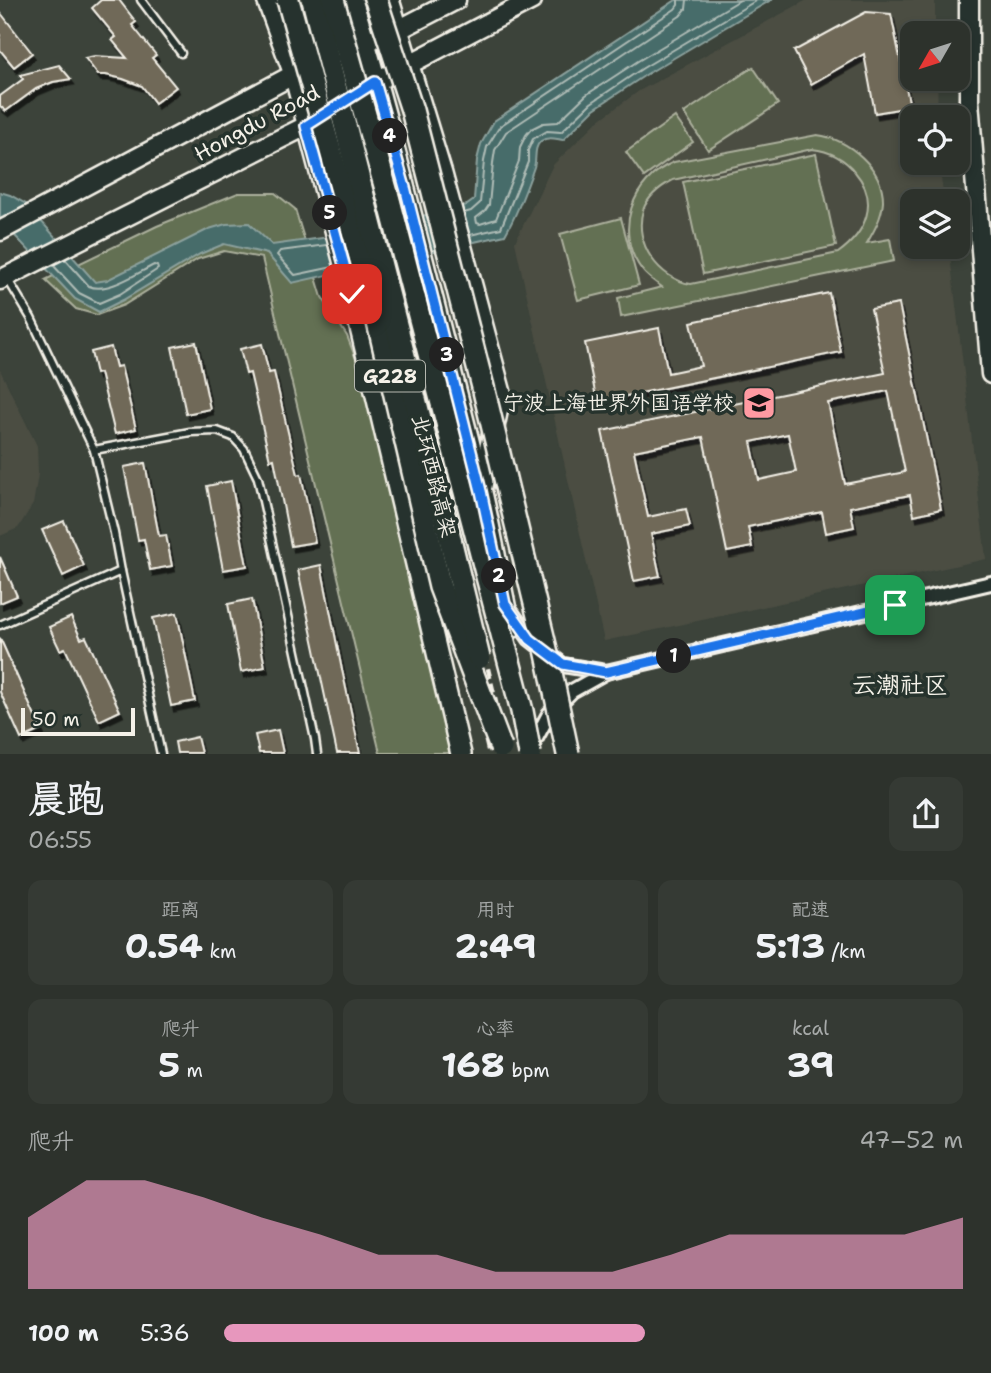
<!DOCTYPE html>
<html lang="zh">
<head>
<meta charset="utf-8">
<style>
  body { margin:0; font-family:"Shantell Sans","LXGW WenKai TC",sans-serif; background:#353a34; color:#f1f3f6; height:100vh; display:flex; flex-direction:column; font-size:26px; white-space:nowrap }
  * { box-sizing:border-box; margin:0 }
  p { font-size:23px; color:#a7aaa9 }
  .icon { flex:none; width:38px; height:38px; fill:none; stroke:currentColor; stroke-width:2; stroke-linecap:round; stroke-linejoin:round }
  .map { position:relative; height:754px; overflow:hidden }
  .details { display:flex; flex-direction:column; background:#2d322c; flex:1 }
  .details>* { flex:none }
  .needle { width:46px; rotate:231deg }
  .fabs { position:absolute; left:900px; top:21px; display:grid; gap:14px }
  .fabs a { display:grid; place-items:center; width:70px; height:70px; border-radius:14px; background:#2d322c; box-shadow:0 4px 10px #0003,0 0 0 2px #484d48; font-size:35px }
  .scale { position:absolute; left:21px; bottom:18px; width:114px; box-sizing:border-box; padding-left:7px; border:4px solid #f4f1e8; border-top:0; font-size:19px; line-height:24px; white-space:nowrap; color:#f4f1e8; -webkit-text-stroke:5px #26332d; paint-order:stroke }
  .pin { position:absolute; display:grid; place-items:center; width:60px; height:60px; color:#fff; margin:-30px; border-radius:14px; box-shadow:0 4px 10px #0006 }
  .km { position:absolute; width:35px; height:35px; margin:-18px; border-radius:50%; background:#222; color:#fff; font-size:19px; line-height:35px; text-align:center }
  .round { display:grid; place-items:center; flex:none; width:74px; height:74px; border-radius:14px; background:#353a34 }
  .head { display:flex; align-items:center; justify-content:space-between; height:119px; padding:0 28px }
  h1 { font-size:38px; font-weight:700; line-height:52px }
  .stats { display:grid; grid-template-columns:repeat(3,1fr); gap:10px; height:119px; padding:7px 28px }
  .stats div { display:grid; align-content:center; border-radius:14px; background:#353a34; text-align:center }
  .stats b { font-size:35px; font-weight:700 }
  .stats small { font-size:19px; font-weight:400 }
  .stats p { font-size:19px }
  .chart { height:196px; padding:14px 28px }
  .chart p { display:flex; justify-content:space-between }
  .chart svg { width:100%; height:126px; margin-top:7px; fill:#e797bd; opacity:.7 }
  ul { padding:0 28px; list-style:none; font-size:23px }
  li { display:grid; grid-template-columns:112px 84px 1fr; align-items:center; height:52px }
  li i { height:18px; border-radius:9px; background:#e797bd }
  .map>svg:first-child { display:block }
</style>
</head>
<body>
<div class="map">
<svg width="991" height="754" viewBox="0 0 991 754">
  <defs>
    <filter id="shadow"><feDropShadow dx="3" dy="5.5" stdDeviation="0" flood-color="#0009"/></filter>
  </defs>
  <rect width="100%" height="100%" fill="#3c433a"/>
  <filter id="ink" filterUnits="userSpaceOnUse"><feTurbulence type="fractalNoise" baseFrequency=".0143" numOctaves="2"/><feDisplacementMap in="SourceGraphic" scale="14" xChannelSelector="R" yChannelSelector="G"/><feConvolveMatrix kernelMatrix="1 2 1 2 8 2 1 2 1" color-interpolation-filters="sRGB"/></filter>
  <g filter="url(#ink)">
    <g fill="#4c4e43">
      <path d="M 807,0 L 935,0 L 935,33 L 912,33 L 912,79 L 937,79 L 938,117 L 912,117 L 912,163 L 939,163 L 944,201 L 912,201 L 912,247 L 949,247 L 986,559 L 604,641 L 515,242 L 553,165 L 598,121 L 639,91 Z"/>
      <path d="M 0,370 L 37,446 L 38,474 L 33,504 L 18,528 L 0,536 Z"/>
    </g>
    <g fill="#637052" stroke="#acb09d" stroke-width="2" fill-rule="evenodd">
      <path d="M 753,67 L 778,104 L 708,150 L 684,113 Z"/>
      <path d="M 675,117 L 693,142 L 644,177 L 626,152 Z"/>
      <path d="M 817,135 C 848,139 884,168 883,202 C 882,217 874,231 867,243 L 890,239 L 894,261 L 621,317 L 618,298 L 662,287 C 655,282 647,277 642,270 C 613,232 632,179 674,162 ZM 812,149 C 830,151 844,158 855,172 C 880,201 866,233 838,253 L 691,284 C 659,279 633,243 643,210 C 648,196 660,187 673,180 Z"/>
      <path d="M 816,154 L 836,246 L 703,274 L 683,182 Z"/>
      <path d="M 238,193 L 275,193 L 295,209 L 322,297 L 347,336 L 366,385 L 425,630 L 451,753 L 380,753 L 262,258 L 224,251 L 198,259 L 124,305 L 97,315 L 76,309 L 45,280 L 157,226 Z"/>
      <path d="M 621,218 L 639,285 L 578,300 L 560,234 Z"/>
    </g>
    <path fill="#476c6b" stroke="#8ca19d" stroke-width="2" d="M 676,0 L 771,0 L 647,74 L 594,109 L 563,140 C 556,139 548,136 541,141 C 533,148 537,158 534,167 C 526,190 517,214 505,235 L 292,283 L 267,254 L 224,244 L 200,254 L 123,300 L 99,312 L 75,299 L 0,220 L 0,192 L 10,195 L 26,204 L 95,282 L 107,280 L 209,229 L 226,224 L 249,223 L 272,245 L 344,235 L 467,205 L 474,200 L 477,160 L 481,144 L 494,121 Z"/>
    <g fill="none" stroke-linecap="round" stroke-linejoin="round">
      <g stroke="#afbcb6" stroke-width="2">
        <path d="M 687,0 L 686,9 L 680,16 L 506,132 L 495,150 L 493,163 L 489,205 L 485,211 L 476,218 L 477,223 L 480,224 L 496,219 L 519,161 L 520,147 L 526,135 L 531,129 L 543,123 L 558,122 L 586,95 L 638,61 L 740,0"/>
        <path d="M 464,213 L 471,211 L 480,203 L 484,161 L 487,147 L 500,126 L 675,9 L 678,5 L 678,0"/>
        <path d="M 470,235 L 501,228 L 528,162 L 528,150 L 533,139 L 547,131 L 561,132 L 591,103 L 643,68 L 757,0"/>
        <path d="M 327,245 L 280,251 L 277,255 L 295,275 L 333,267"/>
        <path d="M 53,265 L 79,293 L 99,303 L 120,294 L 158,269 L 157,266 L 154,265 C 137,273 107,294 89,286 L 65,259"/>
      </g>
    </g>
    <g fill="#706958" stroke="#f4f1e8" stroke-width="2" fill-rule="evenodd" filter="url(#shadow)">
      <path d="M 101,0 L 119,0 L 136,22 L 132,25 L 156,55 L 152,58 L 176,87 L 155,103 L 142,86 L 123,79 L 106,75 L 98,75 L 85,58 L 95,56 L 127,58 L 112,40 L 116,37 L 92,8 Z"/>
      <path d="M 0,12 L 32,53 L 14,67 L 0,50 Z"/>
      <path d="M 866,12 L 891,14 L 910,107 L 875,113 L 864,54 L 811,84 L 794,51 Z"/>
      <path d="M 59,65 L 71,79 L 53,82 L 36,89 L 6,111 L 0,106 L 0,96 L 23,79 L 20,75 Z"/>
      <path d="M 829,293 L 841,352 L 597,402 L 585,343 L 659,328 L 668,373 L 701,366 L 691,322 Z"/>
      <path d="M 899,304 L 941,509 L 914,515 L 910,495 L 850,507 L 854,527 L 826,533 L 822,512 L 748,527 L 752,547 L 727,552 L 703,437 L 634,451 L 648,517 L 686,509 L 690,526 L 651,534 L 660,576 L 634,581 L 602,431 L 885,373 L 871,309 ZM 888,391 L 905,472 L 845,484 L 828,403 ZM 788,434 L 796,472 L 759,480 L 751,442 Z"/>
      <path d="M 196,342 L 210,409 L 186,414 L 172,347 Z"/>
      <path d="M 262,344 L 269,373 L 274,372 L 298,475 L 301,474 L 315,542 L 291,546 L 274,459 L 270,460 L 250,373 L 246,374 L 240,349 Z"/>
      <path d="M 111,347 L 116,367 L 121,366 L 136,429 L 115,434 L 100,373 L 96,374 L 91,352 Z"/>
      <path d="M 145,463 L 159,536 L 166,535 L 172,566 L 150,570 L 144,539 L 138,540 L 124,467 Z"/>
      <path d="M 231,481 L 247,566 L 223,570 L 207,486 Z"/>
      <path d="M 64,521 L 84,566 L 63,576 L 42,530 Z"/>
      <path d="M 0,557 L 17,596 L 0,603 Z"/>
      <path d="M 321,565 L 341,665 L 360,753 L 337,753 L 298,570 Z"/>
      <path d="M 252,599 L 265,667 L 241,672 L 228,604 Z"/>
      <path d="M 177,613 L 195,701 L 171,706 L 153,618 Z"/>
      <path d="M 71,617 L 81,639 L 86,637 L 120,711 L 99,721 L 65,648 L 60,650 L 49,627 Z"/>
      <path d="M 0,638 L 41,730 L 21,739 L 0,692 Z"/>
      <path d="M 278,730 L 283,753 L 259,753 L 255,735 Z"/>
      <path d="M 197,737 L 201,753 L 177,753 L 175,742 Z"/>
    </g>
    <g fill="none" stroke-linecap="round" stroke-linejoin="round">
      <defs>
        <g id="service">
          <path d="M 141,0 L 181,53"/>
          <path d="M 7,278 L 31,318 L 94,450 L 114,533 L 121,571 L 161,754"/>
          <path d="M 94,450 L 190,432 L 217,431 L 233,437 L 244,449 L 258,478 L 315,739 L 317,754"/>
          <path d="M 0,625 L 121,571"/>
        </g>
        <g id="minor">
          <path d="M 509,609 L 530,639 L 563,665 L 606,672 L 572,691 L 549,714 L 533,744"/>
          <path d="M 606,672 L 991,583"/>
        </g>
        <g id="secondary">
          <path d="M 969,0 L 969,101 L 991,374"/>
          <path d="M 354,46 L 398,30 L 456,0"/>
          <path d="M 0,231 L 306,68"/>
          <path d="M 0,280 L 306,126 L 375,82 L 532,0"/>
        </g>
        <g id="primary">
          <path d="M 267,0 L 294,74 L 352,294 L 461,754"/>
          <path d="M 352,0 C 380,89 403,181 426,272 C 444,344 463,416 481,488 C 492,535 500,582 510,629"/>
          <path d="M 389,0 L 442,174 L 501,393 L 482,486"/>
        </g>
      </defs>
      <use href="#service" stroke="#f4f1e8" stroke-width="11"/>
      <use href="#minor" stroke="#f4f1e8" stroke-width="18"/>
      <use href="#secondary" stroke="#f4f1e8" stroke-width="23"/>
      <use href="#primary" stroke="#f4f1e8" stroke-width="24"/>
      <use href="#service" stroke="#26332d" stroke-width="6"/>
      <use href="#minor" stroke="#26332d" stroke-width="12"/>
      <use href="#secondary" stroke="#26332d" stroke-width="18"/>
      <use href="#primary" stroke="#26332d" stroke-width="19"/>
      <g stroke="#f4f1e8" stroke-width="4.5" stroke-dasharray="10 5" stroke-linecap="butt">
        <path d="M 294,0 L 418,459 L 489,754"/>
        <path d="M 316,0 L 437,451 L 508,754"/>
      </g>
      <defs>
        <g id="trunk-bridge">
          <path d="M 288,0 L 377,318 L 440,587 L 501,748"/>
          <path d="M 313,0 L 434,473 L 479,658"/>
          <path d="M 333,0 L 389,200 L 522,711 L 530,754"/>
          <path d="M 376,0 L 412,110 L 484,391 L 546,649 L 568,754"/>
        </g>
      </defs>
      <use href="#trunk-bridge" stroke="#f4f1e8" stroke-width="26" stroke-linecap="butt"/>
      <use href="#trunk-bridge" stroke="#26332d" stroke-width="21"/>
    </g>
  </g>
  <g fill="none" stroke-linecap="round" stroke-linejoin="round" filter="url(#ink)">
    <defs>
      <path id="route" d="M 352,294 L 306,126 L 375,82 L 406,191 L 481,491 L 505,604 L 530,639 L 563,664 L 606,672 L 895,605"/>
    </defs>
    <use href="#route" stroke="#fff" stroke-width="14"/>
    <use href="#route" stroke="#1a73e8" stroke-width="9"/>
  </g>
  <defs>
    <symbol id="school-square" viewBox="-11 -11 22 22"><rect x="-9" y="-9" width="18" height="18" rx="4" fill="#ff9aa2" stroke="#26332d"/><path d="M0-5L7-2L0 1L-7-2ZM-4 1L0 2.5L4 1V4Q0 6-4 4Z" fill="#111"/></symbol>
  </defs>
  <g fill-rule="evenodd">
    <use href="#school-square" x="740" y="384" width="38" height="38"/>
  </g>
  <g text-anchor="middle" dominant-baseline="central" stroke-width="7" stroke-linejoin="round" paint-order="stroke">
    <rect fill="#26332d" stroke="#b6b8b0" stroke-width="2" x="355" y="360.5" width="70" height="31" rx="5"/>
    <g font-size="19" font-weight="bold" fill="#f4f1e8">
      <text x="390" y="376">G228</text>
    </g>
    <g font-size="21" fill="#f4f1e8" stroke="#26332d">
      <text transform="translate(257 123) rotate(-28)">Hongdu Road</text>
      <text transform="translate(434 476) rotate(76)">北环西路高架</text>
    </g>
    <g font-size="21" fill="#f4f1e8" stroke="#26332d" text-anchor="end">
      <text x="734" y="403">宁波上海世界外国语学校</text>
    </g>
    <g font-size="24" fill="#f4f1e8" stroke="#26332d">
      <text x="900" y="685">云潮社区</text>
    </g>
  </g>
</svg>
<div class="fabs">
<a><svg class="needle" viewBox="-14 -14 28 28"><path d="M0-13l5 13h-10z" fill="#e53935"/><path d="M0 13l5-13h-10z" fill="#a7aaa9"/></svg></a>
<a><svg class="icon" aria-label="locate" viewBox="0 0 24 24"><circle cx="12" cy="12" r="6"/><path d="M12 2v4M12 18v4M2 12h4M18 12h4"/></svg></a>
<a><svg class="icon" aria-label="layers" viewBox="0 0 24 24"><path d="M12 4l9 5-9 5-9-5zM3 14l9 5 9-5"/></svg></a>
</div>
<div class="scale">50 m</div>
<div class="pin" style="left:895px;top:605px;background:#1e9e55"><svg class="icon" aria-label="arrive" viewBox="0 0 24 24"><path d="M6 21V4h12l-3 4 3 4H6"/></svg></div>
<div class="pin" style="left:352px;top:294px;background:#d93025"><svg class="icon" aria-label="check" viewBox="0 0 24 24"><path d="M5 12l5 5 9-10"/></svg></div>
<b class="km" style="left:674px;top:656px">1</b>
<b class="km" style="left:499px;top:576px">2</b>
<b class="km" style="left:447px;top:355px">3</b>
<b class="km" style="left:390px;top:136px">4</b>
<b class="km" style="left:330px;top:213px">5</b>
</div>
<section class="details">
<div class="head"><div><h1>晨跑</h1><p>06:55</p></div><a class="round"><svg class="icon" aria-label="share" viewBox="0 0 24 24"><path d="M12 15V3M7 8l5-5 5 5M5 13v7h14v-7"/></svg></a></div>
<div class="stats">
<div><p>距离</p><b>0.54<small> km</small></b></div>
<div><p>用时</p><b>2:49</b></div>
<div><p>配速</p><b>5:13<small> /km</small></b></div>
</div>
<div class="stats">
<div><p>爬升</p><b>5<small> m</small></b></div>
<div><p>心率</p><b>168<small> bpm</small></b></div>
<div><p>kcal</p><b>39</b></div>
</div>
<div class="chart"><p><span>爬升</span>47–52 m</p>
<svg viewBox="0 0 160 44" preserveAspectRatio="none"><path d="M0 44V19L10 6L20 6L30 12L40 19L50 25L60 32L70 32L80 38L90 38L100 38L110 32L120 25L130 25L140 25L150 25L160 19V44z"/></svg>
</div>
<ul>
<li><b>100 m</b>5:36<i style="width:57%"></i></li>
</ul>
</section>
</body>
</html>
